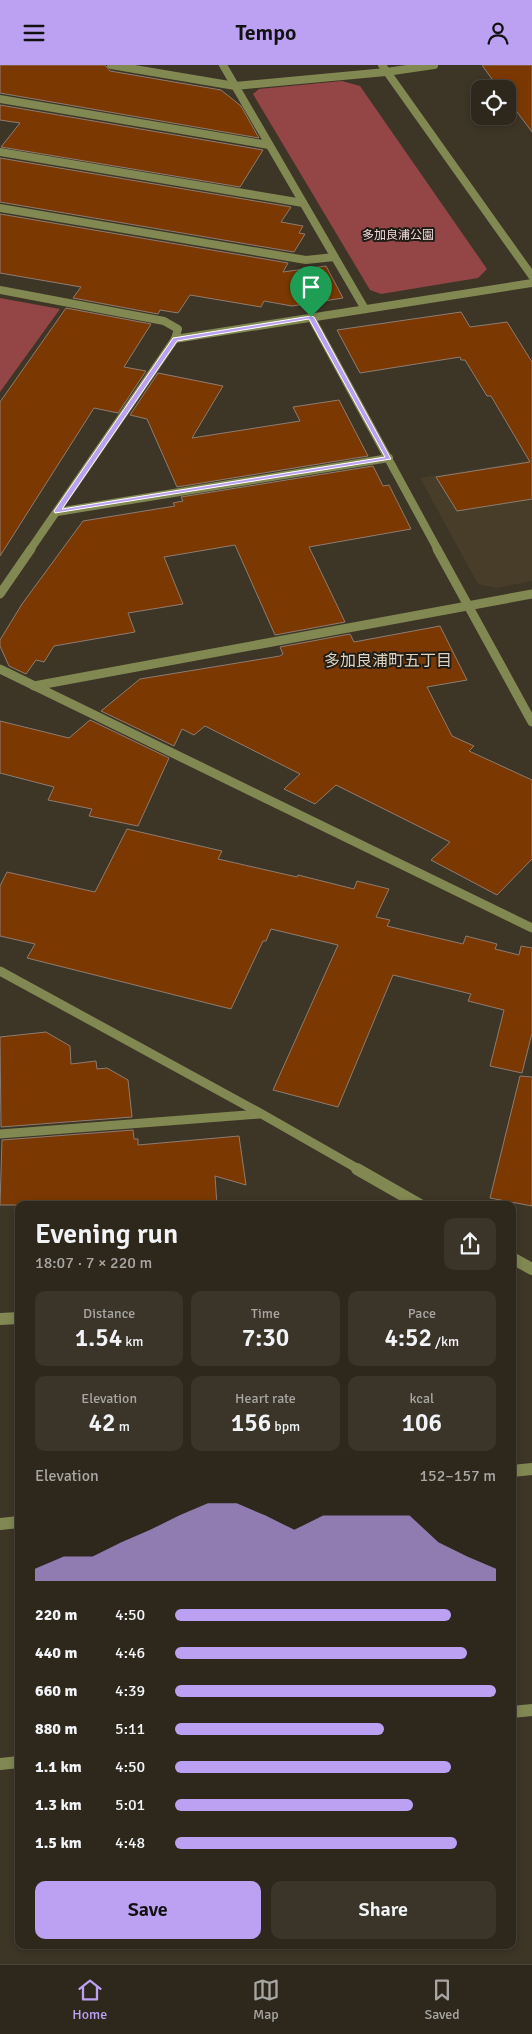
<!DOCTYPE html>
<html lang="en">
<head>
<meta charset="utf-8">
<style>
  body { margin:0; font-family:Signika,"Noto Sans JP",sans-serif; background:#3a3429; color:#f1f3f6; height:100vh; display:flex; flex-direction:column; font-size:19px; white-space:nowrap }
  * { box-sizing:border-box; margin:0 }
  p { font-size:16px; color:#a7a6a3 }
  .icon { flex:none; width:28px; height:28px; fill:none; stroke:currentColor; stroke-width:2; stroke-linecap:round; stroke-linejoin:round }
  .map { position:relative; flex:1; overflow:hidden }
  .details { position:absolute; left:15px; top:1136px; width:501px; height:748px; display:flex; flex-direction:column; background:#2e281c; border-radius:10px; box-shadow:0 2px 8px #0003,0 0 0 1px #49443b }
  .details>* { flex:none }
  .fabs { position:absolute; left:471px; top:15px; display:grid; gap:10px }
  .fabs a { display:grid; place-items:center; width:45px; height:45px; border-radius:10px; background:#2e281c; box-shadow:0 2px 8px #0003,0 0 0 1px #49443b; font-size:25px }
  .pin { position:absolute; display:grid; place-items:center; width:42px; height:42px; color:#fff; margin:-51px -21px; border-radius:50% 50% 50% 0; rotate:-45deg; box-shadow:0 0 5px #0007 }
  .pin .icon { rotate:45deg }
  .round { display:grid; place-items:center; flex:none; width:52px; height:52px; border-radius:10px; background:#3a3429 }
  .summary { display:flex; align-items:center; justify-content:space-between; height:85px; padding:0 20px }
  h1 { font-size:28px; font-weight:600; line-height:38px }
  .figures { display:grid; grid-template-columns:repeat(3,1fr); gap:8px; height:85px; padding:5px 20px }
  .figures div { display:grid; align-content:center; border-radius:10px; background:#3a3429; text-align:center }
  .figures b { font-size:25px; font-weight:600 }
  .figures small { font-size:14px; font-weight:400 }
  .figures p { font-size:14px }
  .chart { height:140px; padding:10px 20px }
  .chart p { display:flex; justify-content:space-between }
  .chart svg { width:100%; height:90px; margin-top:5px; fill:#bca0f2; opacity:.7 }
  .cta { display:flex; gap:10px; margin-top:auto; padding:10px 20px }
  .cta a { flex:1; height:58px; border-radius:10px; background:#bca0f2; color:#111; font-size:20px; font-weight:600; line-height:58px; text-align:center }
  .cta a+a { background:#3a3429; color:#f1f3f6 }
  ul { padding:0 20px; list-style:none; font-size:16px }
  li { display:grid; grid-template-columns:80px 60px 1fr; align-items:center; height:38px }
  li i { height:12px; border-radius:6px; background:#bca0f2 }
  header { display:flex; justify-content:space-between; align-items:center; height:65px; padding:0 20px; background:#bca0f2; color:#111; font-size:22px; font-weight:600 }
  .tabs { display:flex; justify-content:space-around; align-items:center; height:70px; border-top:1px solid #49443b; background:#2e281c; font-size:14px; color:#a7a6a3 }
  .tabs a { display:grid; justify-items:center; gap:2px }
  .tabs .on { color:#bca0f2 }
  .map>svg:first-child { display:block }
</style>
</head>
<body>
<header><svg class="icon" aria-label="menu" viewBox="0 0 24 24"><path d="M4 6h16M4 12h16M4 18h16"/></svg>Tempo<svg class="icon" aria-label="person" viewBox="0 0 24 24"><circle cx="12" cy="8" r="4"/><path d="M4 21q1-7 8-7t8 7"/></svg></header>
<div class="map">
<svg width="532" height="1899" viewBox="0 0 532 1899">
  <rect width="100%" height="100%" fill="#3d3526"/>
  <path fill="#483d29" d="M 532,395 L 532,516 L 497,523 L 478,519 L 420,413 Z"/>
  <g fill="#944546">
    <path d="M 342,16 L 360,21 L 487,204 L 478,213 L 381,229 L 370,225 L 253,29 L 259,24 Z"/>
    <path d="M 0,233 L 60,244 L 0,327 Z"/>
  </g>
  <g fill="#7b3901" stroke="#8d7c71">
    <path d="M 0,0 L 105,0 L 110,6 L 221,25 L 241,41 L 259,73 L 0,28 Z"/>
    <path d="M 482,0 L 532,0 L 532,67 L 508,35 L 508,24 L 499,24 Z"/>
    <path d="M 0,40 L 263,85 L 240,122 L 1,82 L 20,58 L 0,55 Z"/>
    <path d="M 0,93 L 291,142 L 281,157 L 303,161 L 299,168 L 305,169 L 294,187 L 0,137 Z"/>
    <path d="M 0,149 L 288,198 L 283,207 L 326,201 L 343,233 L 292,241 L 264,236 L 261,242 L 190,230 L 178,248 L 160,245 L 158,249 L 73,233 L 81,222 L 0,208 Z"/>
    <path d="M 66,243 L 151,259 L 124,302 L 146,306 L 118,348 L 94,343 L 0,491 L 0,337 Z"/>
    <path d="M 461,247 L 470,262 L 507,257 L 532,297 L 532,434 L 457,446 L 436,412 L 530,397 L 491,331 L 487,331 L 465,295 L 461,295 L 460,292 L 360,308 L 337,265 Z"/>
    <path d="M 158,308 L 223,321 L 192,373 L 300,356 L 293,342 L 339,335 L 368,391 L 177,422 L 147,354 L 130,350 Z"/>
    <path d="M 373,401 L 383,421 L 389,420 L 411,464 L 309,482 L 345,557 L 275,570 L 235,480 L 164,492 L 183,539 L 128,548 L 135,567 L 54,581 L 44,597 L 36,595 L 26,609 L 9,601 L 0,581 L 0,575 L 22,539 L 83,456 L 175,441 L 173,438 L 183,436 L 181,432 Z"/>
    <path d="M 440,561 L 467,615 L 427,622 L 452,671 L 474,681 L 469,686 L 532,715 L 532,794 L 497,830 L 431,795 L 450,777 L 336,720 L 315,739 L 284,724 L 300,709 L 205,661 L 194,670 L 182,664 L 174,681 L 101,646 L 140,614 L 280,591 L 283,589 L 280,582 L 350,569 L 354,577 Z"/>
    <path d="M 90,655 L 169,693 L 138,761 L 89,751 L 92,744 L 48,735 L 54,722 L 0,708 L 0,656 L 69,673 Z"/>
    <path d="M 127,764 L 222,786 L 218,794 L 297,812 L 298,810 L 354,824 L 357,816 L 389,824 L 376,852 L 390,855 L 387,861 L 463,879 L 466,871 L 497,879 L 495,884 L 519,890 L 521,881 L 532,883 L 532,968 L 522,1008 L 490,1001 L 504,945 L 468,936 L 471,929 L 393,910 L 338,1042 L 273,1025 L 338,880 L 271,864 L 266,876 L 263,876 L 231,944 L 27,893 L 35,879 L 0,871 L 0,821 L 7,807 L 95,827 Z"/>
    <path d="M 46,967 L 70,981 L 71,999 L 96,996 L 97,1004 L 107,1003 L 128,1015 L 132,1052 L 1,1062 L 0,972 Z"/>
    <path d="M 520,1011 L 532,1012 L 532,1141 L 490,1133 Z"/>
    <path d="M 133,1065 L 134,1074 L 138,1074 L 138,1080 L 239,1071 L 246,1120 L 215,1111 L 217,1140 L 0,1140 L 2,1075 Z"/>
  </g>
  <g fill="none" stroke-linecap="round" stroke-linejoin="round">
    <g stroke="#828852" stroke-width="8">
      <path d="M 111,0 L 235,21 L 386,7 L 434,0"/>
      <path d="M 223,0 L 365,244"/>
      <path d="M 0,34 L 269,80"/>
      <path d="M 0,87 L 303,138"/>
      <path d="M 0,143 L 306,195 L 334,192"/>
      <path d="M 0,225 L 164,256 L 178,264 L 175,274 L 30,485"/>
      <path d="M 311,252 L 438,485"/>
      <path d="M 175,274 L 532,218"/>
      <path d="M 57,447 L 389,393"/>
    </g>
    <g stroke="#828852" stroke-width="9">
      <path d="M 437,484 L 532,657"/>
      <path d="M 0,529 L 31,484"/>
      <path d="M 0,604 L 532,863"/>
      <path d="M 34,621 L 532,529"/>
      <path d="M 0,906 L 260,1048 L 360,1105"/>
      <path d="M 0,1069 L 259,1049"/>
    </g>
    <g stroke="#828852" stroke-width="12">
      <path d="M 357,1104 L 420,1140"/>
      <path d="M 512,1193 L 532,1204"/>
      <path d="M 0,1254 L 19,1253"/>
      <path d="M 512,1406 L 532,1404"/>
      <path d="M 0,1459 L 19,1457"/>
      <path d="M 512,1647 L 532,1645"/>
      <path d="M 0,1699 L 19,1697"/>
    </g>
    <path stroke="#828852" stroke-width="8" d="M 382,0 L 532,211"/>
  </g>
  <path fill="#bca0f2" stroke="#fff" fill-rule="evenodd" d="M 311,251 L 314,252 L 391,394 L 55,448 L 54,446 L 173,273 ZM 309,254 L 385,392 L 62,444 L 177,276 Z"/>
  <g text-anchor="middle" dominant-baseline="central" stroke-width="4" stroke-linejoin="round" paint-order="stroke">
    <g font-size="12" fill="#f1d8d7" stroke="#211d16">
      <text x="398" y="170">多加良浦公園</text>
    </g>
    <g font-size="16" fill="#ddd3c1" stroke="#211d16">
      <text x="388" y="596">多加良浦町五丁目</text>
    </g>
  </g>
</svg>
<div class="fabs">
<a><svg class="icon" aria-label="locate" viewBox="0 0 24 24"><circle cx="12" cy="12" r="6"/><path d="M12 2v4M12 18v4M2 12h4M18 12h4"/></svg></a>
</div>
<div class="pin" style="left:311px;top:252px;background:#1e9e55"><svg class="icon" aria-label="arrive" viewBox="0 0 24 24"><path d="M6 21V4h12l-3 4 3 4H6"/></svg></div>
<section class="details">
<div class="summary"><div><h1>Evening run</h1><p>18:07 · 7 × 220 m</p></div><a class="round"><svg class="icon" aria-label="share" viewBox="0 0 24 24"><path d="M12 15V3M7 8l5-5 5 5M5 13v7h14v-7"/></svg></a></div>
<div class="figures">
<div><p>Distance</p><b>1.54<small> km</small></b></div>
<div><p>Time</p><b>7:30</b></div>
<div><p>Pace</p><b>4:52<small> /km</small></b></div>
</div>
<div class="figures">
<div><p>Elevation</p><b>42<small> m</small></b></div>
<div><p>Heart rate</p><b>156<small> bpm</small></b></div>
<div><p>kcal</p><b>106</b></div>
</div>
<div class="chart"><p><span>Elevation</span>152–157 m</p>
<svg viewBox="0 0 160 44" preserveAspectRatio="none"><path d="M0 44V38L10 32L20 32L30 25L40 19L50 12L60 6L70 6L80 12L90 19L100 12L110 12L120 12L130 12L140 25L150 32L160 38V44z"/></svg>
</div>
<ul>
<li><b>220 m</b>4:50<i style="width:86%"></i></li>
<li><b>440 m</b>4:46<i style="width:91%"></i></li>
<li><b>660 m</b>4:39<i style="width:100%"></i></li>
<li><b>880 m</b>5:11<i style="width:65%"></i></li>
<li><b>1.1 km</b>4:50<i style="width:86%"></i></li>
<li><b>1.3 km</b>5:01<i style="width:74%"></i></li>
<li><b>1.5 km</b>4:48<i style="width:88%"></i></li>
</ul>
<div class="cta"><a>Save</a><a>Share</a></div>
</section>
</div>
<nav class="tabs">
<a class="on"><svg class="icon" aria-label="home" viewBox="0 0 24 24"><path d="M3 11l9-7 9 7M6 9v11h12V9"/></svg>Home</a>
<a><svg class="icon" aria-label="map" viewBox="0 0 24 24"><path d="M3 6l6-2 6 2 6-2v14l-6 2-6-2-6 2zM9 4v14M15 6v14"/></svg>Map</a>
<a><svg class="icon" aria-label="saved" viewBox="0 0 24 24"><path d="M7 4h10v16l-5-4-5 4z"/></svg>Saved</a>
</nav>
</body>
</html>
